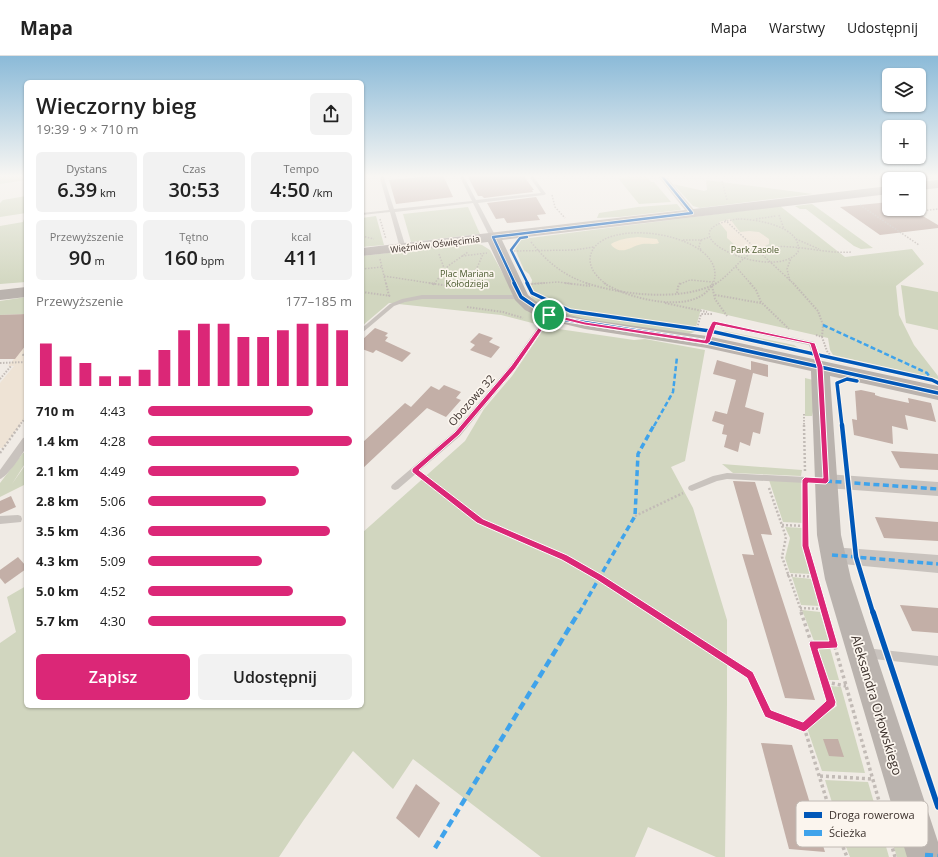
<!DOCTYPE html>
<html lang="pl">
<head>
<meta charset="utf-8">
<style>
  body { margin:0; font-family:"Open Sans",sans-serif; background:#f2f2f2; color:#222; height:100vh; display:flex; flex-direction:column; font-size:15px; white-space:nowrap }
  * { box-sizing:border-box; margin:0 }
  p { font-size:13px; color:#767676 }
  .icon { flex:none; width:22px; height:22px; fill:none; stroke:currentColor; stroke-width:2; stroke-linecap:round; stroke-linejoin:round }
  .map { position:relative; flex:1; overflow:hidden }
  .sheet { position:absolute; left:24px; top:24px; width:340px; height:628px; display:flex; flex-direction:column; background:#fff; border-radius:6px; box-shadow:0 1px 3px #0004 }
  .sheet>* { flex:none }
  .fabs { position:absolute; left:882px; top:12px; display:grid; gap:8px }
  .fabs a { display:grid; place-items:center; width:44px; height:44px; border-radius:6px; background:#fff; box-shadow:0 1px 3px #0004; font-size:20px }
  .pin { position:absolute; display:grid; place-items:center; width:34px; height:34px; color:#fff; margin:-17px; border:2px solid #fff; border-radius:50%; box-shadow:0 1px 4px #0007 }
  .round { display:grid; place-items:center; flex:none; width:42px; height:42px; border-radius:6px; background:#f2f2f2 }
  .summary { display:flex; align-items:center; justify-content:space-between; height:68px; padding:0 12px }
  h1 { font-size:22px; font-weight:600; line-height:30px }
  .figures { display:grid; grid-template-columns:repeat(3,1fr); gap:6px; height:68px; padding:4px 12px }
  .figures div { display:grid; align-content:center; border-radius:6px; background:#f2f2f2; text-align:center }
  .figures b { font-size:20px; font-weight:600 }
  .figures small { font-size:11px; font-weight:400 }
  .figures p { font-size:11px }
  .chart { height:112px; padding:8px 12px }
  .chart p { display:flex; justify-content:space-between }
  .chart svg { width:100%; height:72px; margin-top:4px; stroke:#db2777; stroke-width:6 }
  .cta { display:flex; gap:8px; margin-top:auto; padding:8px 12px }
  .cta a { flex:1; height:46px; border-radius:6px; background:#db2777; color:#fff; font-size:16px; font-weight:600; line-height:46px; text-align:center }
  .cta a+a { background:#f2f2f2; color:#222 }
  ul { padding:0 12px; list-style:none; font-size:13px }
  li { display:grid; grid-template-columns:64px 48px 1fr; align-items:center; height:30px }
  li i { height:10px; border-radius:5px; background:#db2777 }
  header { display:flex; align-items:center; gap:24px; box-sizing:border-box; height:56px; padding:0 20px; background:#fff; border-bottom:1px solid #e0e0e0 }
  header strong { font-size:19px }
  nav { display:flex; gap:22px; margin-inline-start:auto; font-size:14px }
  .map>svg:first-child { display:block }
</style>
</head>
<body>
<header>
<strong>Mapa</strong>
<nav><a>Mapa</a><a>Warstwy</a><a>Udostępnij</a></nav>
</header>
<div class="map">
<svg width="938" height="801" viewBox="0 0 938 801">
  <rect width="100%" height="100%" fill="#f0ebe5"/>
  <g fill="#d1d6bf">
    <path d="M 0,119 L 26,119 L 26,124 L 0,128 Z"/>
    <path d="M 646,120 L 651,126 L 654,126 L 671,146 L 639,148 L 618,122 Z"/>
    <path d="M 706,124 L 813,138 L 700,152 L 693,150 L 673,128 L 704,135 L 707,134 Z"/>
    <path d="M 26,140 L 26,226 L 0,228 L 0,170 L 23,166 L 26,157 L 0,161 L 0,147 L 3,144 Z"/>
    <path d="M 677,148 L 681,153 L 680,154 L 619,161 L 597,162 L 599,157 L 638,151 Z"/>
    <path d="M 812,148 L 873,192 L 861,193 L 854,190 L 806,153 L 800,153 L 795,150 Z"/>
    <path d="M 780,150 L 845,201 L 912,193 L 924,208 L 896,230 L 899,259 L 914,289 L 938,320 L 938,323 L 833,299 L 830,294 L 828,282 L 701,253 L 696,271 L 572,254 L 535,237 L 531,229 L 532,224 L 529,218 L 524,214 L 515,193 L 522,183 Z"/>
    <path d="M 468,151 L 480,178 L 411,186 L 403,158 Z"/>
    <path d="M 376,160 L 384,189 L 362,191 L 362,162 Z"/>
    <path d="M 472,187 L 482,189 L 490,194 L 517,244 L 540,261 L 536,268 L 501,259 L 389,247 L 362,270 L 362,200 Z"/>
    <path d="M 901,229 L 938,236 L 938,274 L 906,267 Z"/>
    <path d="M 530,238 L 572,257 L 697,275 L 689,278 L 578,263 L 548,254 L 533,244 Z"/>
    <path d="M 26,241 L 26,258 L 0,259 L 0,245 Z"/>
    <path d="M 545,271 L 634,284 L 645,283 L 705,294 L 685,405 L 671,411 L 693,452 L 727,564 L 727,648 L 725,801 L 716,801 L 648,771 L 635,801 L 541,801 L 413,703 L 393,733 L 353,695 L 303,765 L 279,801 L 0,801 L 0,587 L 16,576 L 7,541 L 26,530 L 26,650 L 362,650 L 362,477 L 465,385 L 484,353 L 512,320 Z"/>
    <path d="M 725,275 L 794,289 L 801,294 L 719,276 Z"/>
    <path d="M 805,322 L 813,324 L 815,346 L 812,360 L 805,360 Z"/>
    <path d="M 23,397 L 26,397 L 26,406 L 12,428 L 26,408 L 26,428 L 0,441 L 0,427 Z"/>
    <path d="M 722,408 L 802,414 L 801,420 L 733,417 Z"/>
    <path d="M 769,424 L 801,425 L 803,467 L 783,466 Z"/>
    <path d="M 785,471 L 803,472 L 811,518 L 790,517 L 785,502 L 790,482 Z"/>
    <path d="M 792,521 L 812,523 L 819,550 L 801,549 Z"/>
    <path d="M 802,554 L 820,556 L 829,586 L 814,585 Z"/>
    <path d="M 816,590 L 830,592 L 839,624 L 828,624 Z"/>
    <path d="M 831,630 L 841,631 L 865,717 L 822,715 L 807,672 L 837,650 Z"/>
    <path d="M 825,724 L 868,726 L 881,771 L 839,769 Z"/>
    <path d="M 886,767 L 899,768 L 914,801 L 897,801 Z"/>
    <path d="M 841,778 L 883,780 L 889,801 L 850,801 Z"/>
  </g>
  <path fill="#efe3cc" d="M 638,181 L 657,183 L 659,187 C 653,189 648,187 642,188 C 631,190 623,200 612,190 L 611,188 C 619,183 629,182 638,181 Z"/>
  <g fill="#eee3d5">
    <path d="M 730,163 L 740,176 L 749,175 L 759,176 L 769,183 L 769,188 L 765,190 L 766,191 L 758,193 L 744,189 L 744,193 L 736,190 L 727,182 L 727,176 L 719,166 Z"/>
    <path d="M 26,289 L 26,361 L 3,392 L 0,392 L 0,327 L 14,310 L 8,310 Z"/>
  </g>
  <g fill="#c3afa7">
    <path d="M 443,119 L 453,141 L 396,148 L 389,124 Z"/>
    <path d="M 467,119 L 523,119 L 534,134 L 532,134 L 533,136 L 484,142 L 482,140 L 478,140 Z"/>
    <path d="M 536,141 L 546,158 L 537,159 L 540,164 L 507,167 L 504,162 L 496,163 L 487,147 Z"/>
    <path d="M 889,146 L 889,153 L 911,153 L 938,169 L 938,172 L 880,179 L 840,151 Z"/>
    <path d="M 26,258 L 26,289 L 15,303 L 0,303 L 0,259 Z"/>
    <path d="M 375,272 L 388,277 L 385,280 L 388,281 L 385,285 L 411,297 L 402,306 L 376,294 L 373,297 L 362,293 L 362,284 Z"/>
    <path d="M 479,277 L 493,282 L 489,286 L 500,291 L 491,302 L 470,294 L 475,289 L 470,286 Z"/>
    <path d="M 717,304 L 751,314 L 751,305 L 768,309 L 768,321 L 753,317 L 745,351 L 764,357 L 760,378 L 753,376 L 750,390 L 740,386 L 738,396 L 724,391 L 727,379 L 722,378 L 724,369 L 712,365 L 715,355 L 727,358 L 736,324 L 713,318 Z"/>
    <path d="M 444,329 L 461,336 L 456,342 L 461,344 L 446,361 L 427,352 L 362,413 L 362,387 L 405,347 L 411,351 L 431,330 L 439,334 Z"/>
    <path d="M 861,334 L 875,337 L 875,339 L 881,341 L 909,347 L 908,342 L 931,347 L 936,366 L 905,359 L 908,374 L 892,370 L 893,388 L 854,379 L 852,363 L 857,364 L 855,335 Z"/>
    <path d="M 891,395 L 938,398 L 938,414 L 900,412 Z"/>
    <path d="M 733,425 L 755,426 L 772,479 L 761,478 L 815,644 L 785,642 L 742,498 L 754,499 Z"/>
    <path d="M 11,440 L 16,451 L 0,458 L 0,445 Z"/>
    <path d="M 875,461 L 938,466 L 938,485 L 884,482 Z"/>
    <path d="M 18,501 L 26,510 L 26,513 L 5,528 L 0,522 L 0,514 Z"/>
    <path d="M 900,549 L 938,552 L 938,577 L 912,575 Z"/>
    <path d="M 823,683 L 838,683 L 844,701 L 829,700 Z"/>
    <path d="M 761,687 L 792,689 L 825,796 L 789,793 Z"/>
    <path d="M 416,728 L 440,747 L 419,782 L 396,762 Z"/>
  </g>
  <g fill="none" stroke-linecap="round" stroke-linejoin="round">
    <g stroke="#c2bbb6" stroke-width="1.5" stroke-dasharray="1.5 1.5" stroke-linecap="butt">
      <path d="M 722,125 L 727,144"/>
      <path d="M 552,139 L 555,151 L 565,162"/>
      <path d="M 860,149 L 919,189"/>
      <path d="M 921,155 L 938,153"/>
      <path d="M 779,159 L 784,173"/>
      <path d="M 380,163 L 386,183"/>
      <path d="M 738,163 C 755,163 803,170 798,196 C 773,228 656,175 738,163 Z"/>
      <path d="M 756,163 L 776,160"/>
      <path d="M 725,164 L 794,228"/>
      <path d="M 362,180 L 374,183"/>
      <path d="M 796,183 L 819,193"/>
      <path d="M 683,184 L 701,184 L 710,181"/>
      <path d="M 701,184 L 699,190 L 701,194"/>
      <path d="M 531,186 C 547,206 564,220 589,228"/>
      <path d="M 514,195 L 574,194 L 594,191"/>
      <path d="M 439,198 L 444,212"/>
      <path d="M 462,200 L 487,197"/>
      <path d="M 380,203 L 386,228"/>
      <path d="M 736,211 L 751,228"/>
      <path d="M 362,213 L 382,211"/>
      <path d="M 384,220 L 436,228"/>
      <path d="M 790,225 L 787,213 L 791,202"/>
      <path d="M 434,228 L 448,210 L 468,196"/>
      <path d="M 470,228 L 483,198"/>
      <path d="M 531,228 L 558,226 L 573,228"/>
      <path d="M 606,228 C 598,222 590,214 590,203 C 593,156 733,177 713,228"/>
      <path d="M 680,228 L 690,224 L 713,226"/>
      <path d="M 715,228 C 729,220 737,206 750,198 C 781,181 819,199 851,196"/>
    </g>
    <g stroke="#c2bbb6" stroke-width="2" stroke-dasharray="1.5 1.5" stroke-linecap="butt">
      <path d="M 386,227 L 389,240"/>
      <path d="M 429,227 L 456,231"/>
      <path d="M 565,227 L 590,230"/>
      <path d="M 586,227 C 622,239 682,246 717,227"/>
      <path d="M 604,227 C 628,243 697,261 713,227"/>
      <path d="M 750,227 L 756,234 L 761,246 L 789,273"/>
      <path d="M 793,227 L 818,255 L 823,269 L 822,281"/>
      <path d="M 529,228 L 545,227"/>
      <path d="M 433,229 L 434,227"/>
      <path d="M 469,230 L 470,227"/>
      <path d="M 712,230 L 715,243 L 727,260"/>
      <path d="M 462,232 L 464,229 L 473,231"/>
      <path d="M 362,236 L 391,240"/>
      <path d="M 677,237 L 678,231 L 680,227"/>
      <path d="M 715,239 L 761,247"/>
      <path d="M 665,247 L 707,256"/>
      <path d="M 467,251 L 503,256 L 523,262"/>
      <path d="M 697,272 L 701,258 L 713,258"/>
      <path d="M 816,279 L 822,281 L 827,295 L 830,299"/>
      <path d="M 26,296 L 23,299 L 26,299"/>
      <path d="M 0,307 L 26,306"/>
      <path d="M 0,323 L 11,310"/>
      <path d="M 804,358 L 804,370"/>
      <path d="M 19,370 L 26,361"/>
    </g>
    <g stroke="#c2bbb6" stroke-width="2.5" stroke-dasharray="2 2" stroke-linecap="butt">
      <path d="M 804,369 L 805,415"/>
      <path d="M 0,397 L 20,369"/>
      <path d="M 421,420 L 480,465 L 564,502 L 600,522 L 654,557"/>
      <path d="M 769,432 L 786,481 L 782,501 L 802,557"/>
      <path d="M 805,432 L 806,490 L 825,557"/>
      <path d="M 635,460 L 683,437"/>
      <path d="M 782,469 L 806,470"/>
      <path d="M 787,519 L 815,521"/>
      <path d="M 800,552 L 824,553"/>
    </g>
    <g stroke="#c2bbb6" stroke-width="3.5" stroke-dasharray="3 3" stroke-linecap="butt">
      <path d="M 653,556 L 750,619 L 768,657 L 804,671"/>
      <path d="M 801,556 L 831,646 L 804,671 L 835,771 L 847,801"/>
      <path d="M 825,556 L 895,801"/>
      <path d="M 813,588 L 834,589"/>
      <path d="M 826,626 L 846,630"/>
      <path d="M 820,720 L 873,723"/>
      <path d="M 835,771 L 888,776"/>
    </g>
    <g fill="#c9c3be" fill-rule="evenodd">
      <path d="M 379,119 L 383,119 L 394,153 L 472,145 L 459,119 L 463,119 L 476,144 L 541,137 L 528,119 L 532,119 L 546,138 L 544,139 L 478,147 L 496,181 L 493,183 L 490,181 L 473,147 L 395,156 L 406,192 L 403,194 L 400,192 L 390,156 L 362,159 L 362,157 L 389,154 Z"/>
      <path d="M 422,239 L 521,239 L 524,241 L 521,243 L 422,243 L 405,246 L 394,250 L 362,277 L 362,272 L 390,248 L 402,243 Z"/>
      <path d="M 549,257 L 552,259 L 515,313 L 460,380 L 398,433 L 395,434 L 392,433 L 391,431 L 392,429 L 454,376 L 511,309 L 547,258 Z"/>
      <path d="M 714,265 L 814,286 L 823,311 L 822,313 L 818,313 L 809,289 L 716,269 L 710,286 L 707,288 L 705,287 L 704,286 L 707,275 L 712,266 Z"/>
      <path d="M 26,381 C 26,384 27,388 26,391 C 23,398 7,421 0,423 L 0,414 L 23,382 Z"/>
      <path d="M 727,417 L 825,422 L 828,423 L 829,425 L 828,427 L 825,428 L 727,423 L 717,425 L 692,435 L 689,434 L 688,432 L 689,430 L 713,420 Z"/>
      <path d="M 18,459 L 21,460 L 22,463 L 21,466 L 0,468 L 0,460 Z"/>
      <path d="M 865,592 L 938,600 L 938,610 L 865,602 L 861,601 L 860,597 L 861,593 Z"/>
    </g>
    <g fill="#c9c3be" fill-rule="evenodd">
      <path d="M 657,119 L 665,119 L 695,155 L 697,157 L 695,159 L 689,159 Z"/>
      <path d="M 826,418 L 938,426 L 938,440 L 826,432 L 820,430 L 818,425 L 820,420 Z"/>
      <path d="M 832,491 L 938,499 L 938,517 L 832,507 L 825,505 L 823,499 L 825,493 Z"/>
    </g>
    <g fill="#bab3ae" fill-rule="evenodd">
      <path d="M 938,124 L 938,132 L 919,134 L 919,126 Z"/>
      <path d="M 889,130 L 889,138 L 502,184 L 528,239 L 537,246 L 555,255 L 585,263 L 707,280 L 938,330 L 938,344 L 830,320 L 841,479 L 851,523 L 938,786 L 938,801 L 907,801 L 825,523 L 817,479 L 811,315 L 707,292 L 585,273 L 543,263 L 525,254 L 515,244 L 488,186 L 362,200 L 362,192 Z"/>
      <path d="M 26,231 L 26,241 L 0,244 L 0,234 Z"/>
    </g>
    <g stroke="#3fa3eb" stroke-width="2.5" stroke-dasharray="5 2.5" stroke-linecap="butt">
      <path d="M 823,269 L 927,317 L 932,324"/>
      <path d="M 654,370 L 673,336 L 677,301"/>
    </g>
    <g stroke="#3fa3eb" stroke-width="3.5" stroke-dasharray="6 3.5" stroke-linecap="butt">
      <path d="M 826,425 L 938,433"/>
      <path d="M 832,499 L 938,508"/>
      <path d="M 579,557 L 635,460 L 638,398 L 654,369"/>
    </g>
    <g stroke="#3fa3eb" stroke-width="4.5" stroke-dasharray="8 4.5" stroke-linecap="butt">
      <path d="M 435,792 L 579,556"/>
      <path d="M 925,799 L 938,800"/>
    </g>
    <defs>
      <g id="cycleway-far3">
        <path d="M 527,181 L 520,182 L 511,194 L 528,228"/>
        <path d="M 515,228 L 493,181 L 692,157 L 661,119"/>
      </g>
      <g id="cycleway-far2">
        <path d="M 514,227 L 521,241 L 543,256 L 562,263 L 707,286 L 938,337"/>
        <path d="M 527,227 L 532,237 L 570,255 L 710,275 L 932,324 L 938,327"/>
        <path d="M 842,370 L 837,327 L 847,323 L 857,325"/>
      </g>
      <path id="cycleway-far1" d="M 842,369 L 856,501 L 873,557"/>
      <path id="cycleway" d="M 873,556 L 938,751"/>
    </defs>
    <use href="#cycleway-far3" stroke="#fbf5ee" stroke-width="4"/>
    <use href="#cycleway-far2" stroke="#fbf5ee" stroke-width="5.5"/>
    <use href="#cycleway-far1" stroke="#fbf5ee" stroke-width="7"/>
    <use href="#cycleway" stroke="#fbf5ee" stroke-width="8"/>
    <use href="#cycleway-far3" stroke="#0057b8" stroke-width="2.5"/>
    <use href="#cycleway-far2" stroke="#0057b8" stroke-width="3.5"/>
    <use href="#cycleway-far1" stroke="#0057b8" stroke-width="4.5"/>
    <use href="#cycleway" stroke="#0057b8" stroke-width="5.5"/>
  </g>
  <linearGradient id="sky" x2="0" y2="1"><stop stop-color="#8bbad8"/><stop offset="0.52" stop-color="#f8f6f3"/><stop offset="1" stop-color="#f8f6f3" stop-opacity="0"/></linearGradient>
  <rect width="938" height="231" fill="url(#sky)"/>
  <path fill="#db2777" stroke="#fff" fill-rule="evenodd" d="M 549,257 L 585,266 L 705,284 L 707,276 L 712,266 L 714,265 L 815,287 L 823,311 L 829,425 L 826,428 L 808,427 L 809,490 L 838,589 L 837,592 L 818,593 L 836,646 L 835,650 L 807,674 L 804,676 L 765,661 L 747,622 L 597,524 L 562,504 L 477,467 L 412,416 L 412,413 L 455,376 L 511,310 ZM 551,261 L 585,269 L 707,288 L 710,286 L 716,269 L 810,288 L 817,311 L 823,422 L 805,421 L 802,424 L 802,490 L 829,585 L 810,585 L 809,588 L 826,645 L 803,666 L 771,654 L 753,616 L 602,519 L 567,499 L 483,463 L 419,414 L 459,379 L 515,313 Z"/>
  <g text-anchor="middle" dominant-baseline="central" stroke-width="3.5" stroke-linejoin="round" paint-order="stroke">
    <g font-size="9" fill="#3b302b" stroke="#fbf5ee">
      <text transform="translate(435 188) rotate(-7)">Więźniów Oświęcimia</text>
    </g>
    <g font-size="9" fill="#4a5a2e" stroke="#fbf5ee">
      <text x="755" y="193">Park Zasole</text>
      <text x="467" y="217">Plac Mariana<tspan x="467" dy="10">Kołodzieja</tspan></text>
    </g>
    <g font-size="11" fill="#3b302b" stroke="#fbf5ee">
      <text transform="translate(471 344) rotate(-49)">Obozowa 32</text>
    </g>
    <g font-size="13" fill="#3b302b" stroke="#fbf5ee">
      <text transform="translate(877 649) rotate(73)">Aleksandra Orłowskiego</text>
    </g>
  </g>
  <rect x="796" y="745" width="132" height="46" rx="6" fill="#fbf5ee" stroke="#c1bab4" stroke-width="1"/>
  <rect x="804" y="756" width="18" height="6" fill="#0057b8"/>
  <rect x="804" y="774" width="18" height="6" fill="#3fa3eb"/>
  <g font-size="11" fill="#3b302b">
    <text x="829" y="763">Droga rowerowa</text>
    <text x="829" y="781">Ścieżka</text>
  </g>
</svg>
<div class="fabs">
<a><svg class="icon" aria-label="layers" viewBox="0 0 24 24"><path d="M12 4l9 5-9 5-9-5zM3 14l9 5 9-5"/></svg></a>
<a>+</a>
<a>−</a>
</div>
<div class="pin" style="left:549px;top:259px;background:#1e9e55"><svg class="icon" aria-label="arrive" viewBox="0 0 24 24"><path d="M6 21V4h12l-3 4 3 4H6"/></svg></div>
<section class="sheet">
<div class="summary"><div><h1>Wieczorny bieg</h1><p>19:39 · 9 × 710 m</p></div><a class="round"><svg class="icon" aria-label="share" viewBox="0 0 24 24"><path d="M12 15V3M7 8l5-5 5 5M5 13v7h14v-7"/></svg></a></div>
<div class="figures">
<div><p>Dystans</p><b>6.39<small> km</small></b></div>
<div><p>Czas</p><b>30:53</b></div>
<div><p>Tempo</p><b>4:50<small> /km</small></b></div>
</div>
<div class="figures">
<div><p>Przewyższenie</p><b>90<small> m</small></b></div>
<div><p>Tętno</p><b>160<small> bpm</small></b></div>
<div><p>kcal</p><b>411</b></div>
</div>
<div class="chart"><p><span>Przewyższenie</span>177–185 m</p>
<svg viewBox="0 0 160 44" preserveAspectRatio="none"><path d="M5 44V18M15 44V26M25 44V30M35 44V38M45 44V38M55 44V34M65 44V22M75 44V10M85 44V6M95 44V6M105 44V14M115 44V14M125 44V10M135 44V6M145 44V6M155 44V10"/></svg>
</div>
<ul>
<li><b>710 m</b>4:43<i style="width:81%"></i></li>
<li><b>1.4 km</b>4:28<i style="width:100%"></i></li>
<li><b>2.1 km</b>4:49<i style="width:74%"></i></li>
<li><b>2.8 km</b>5:06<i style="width:58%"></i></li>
<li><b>3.5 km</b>4:36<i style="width:89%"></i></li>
<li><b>4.3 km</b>5:09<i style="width:56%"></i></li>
<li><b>5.0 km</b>4:52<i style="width:71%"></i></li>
<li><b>5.7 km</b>4:30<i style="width:97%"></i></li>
</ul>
<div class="cta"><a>Zapisz</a><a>Udostępnij</a></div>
</section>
</div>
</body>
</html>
